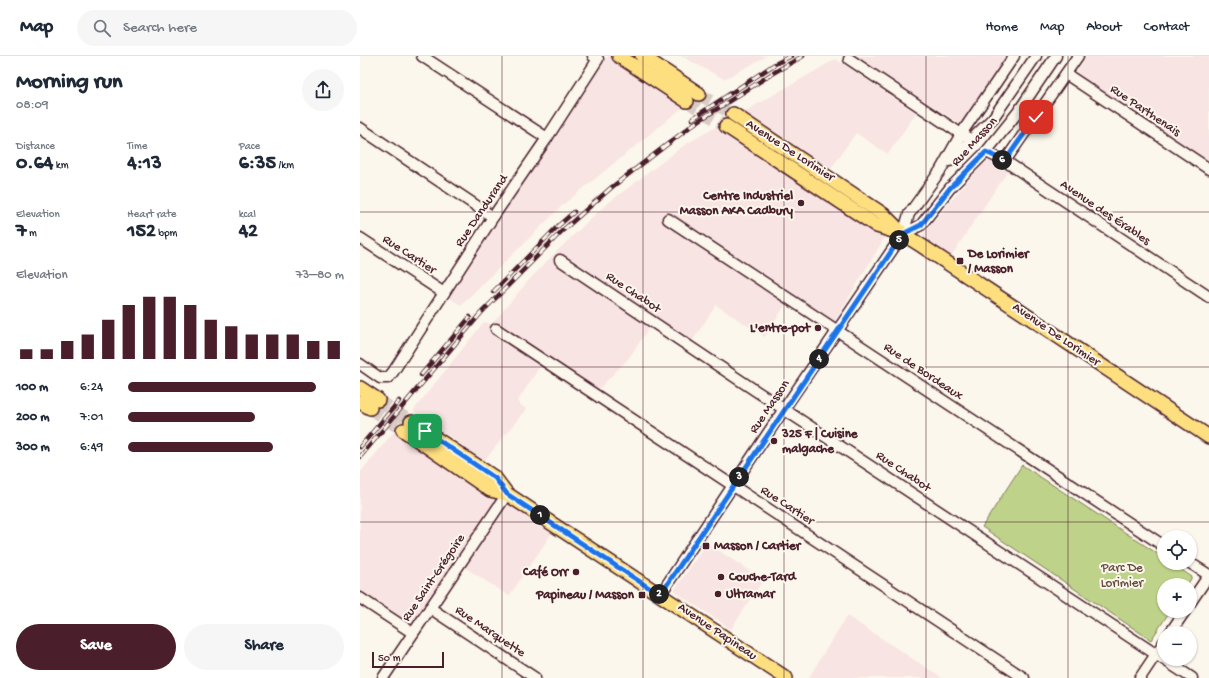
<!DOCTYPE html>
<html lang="en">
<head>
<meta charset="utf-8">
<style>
  body { margin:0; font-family:"Gochi Hand",sans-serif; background:#f6f6f7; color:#1f2937; height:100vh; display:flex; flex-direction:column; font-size:15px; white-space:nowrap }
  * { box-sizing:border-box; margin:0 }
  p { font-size:13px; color:#747a83 }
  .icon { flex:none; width:22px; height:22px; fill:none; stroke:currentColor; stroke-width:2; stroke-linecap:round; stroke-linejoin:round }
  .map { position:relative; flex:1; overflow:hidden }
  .side { display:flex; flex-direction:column; background:#fff; width:360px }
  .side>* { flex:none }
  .controls { position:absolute; left:797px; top:474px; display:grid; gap:8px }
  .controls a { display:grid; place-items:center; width:40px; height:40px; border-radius:50%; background:#fff; box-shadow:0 1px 3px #0004; font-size:20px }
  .scale { position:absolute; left:12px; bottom:10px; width:72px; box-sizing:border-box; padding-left:4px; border:2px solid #4a1f2b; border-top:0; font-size:11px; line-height:14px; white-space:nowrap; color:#4a1f2b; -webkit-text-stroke:3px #fbf7ec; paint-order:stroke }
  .pin { position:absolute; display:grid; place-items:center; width:34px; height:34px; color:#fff; margin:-17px; border-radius:8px; box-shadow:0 2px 6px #0006 }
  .km { position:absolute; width:20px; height:20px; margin:-10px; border-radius:50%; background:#222; color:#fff; font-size:11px; line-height:20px; text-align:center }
  .round { display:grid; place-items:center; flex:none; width:42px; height:42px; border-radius:21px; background:#f6f6f7 }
  .overview { display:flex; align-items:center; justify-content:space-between; height:68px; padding:0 16px }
  h1 { font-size:22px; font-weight:700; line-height:30px }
  .figures { display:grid; grid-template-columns:repeat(3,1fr); gap:6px; height:68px; padding:4px 16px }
  .figures div { display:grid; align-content:center }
  .figures b { font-size:20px; font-weight:700 }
  .figures small { font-size:11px; font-weight:400 }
  .figures p { font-size:11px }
  .chart { height:112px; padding:8px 16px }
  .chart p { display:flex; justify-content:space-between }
  .chart svg { width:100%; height:72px; margin-top:4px; stroke:#4a1f2b; stroke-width:6 }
  .button { display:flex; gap:8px; margin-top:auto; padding:8px 16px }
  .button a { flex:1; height:46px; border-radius:24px; background:#4a1f2b; color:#fff; font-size:16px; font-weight:700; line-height:46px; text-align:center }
  .button a+a { background:#f6f6f7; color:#1f2937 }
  ul { padding:0 16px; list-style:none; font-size:13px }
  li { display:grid; grid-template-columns:64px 48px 1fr; align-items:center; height:30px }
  li i { height:10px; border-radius:5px; background:#4a1f2b }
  header { display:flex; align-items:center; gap:24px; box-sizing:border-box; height:56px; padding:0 20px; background:#fff; border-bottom:1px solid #e0e1e3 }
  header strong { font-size:19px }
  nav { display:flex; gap:22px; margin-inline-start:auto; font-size:14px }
  .search { width:280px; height:36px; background:#f6f6f7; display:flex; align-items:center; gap:10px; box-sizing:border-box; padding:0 14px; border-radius:22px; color:#747a83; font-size:15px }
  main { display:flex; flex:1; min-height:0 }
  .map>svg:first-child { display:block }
</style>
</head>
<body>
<header>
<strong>Map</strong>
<div class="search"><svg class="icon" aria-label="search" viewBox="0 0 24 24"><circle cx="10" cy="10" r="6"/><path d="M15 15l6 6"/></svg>Search here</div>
<nav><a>Home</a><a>Map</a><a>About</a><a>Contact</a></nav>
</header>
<main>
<section class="side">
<div class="overview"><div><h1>Morning run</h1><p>08:09</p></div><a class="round"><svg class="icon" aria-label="share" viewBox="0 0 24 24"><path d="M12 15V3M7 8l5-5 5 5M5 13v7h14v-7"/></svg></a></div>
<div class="figures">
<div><p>Distance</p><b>0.64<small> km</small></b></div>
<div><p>Time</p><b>4:13</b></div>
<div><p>Pace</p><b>6:35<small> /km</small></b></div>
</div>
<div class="figures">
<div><p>Elevation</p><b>7<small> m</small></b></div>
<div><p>Heart rate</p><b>152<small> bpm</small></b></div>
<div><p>kcal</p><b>42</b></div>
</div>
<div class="chart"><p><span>Elevation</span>73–80 m</p>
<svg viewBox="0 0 160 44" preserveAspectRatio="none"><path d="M5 44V38M15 44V38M25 44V33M35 44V29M45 44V20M55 44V11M65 44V6M75 44V6M85 44V11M95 44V20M105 44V24M115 44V29M125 44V29M135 44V29M145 44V33M155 44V33"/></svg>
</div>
<ul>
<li><b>100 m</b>6:24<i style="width:87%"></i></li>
<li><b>200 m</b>7:01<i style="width:59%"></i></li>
<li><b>300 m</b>6:49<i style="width:67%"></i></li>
</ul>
<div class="button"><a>Save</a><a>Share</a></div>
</section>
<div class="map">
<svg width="849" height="622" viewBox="0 0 849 622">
  <rect width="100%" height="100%" fill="#fbf7ec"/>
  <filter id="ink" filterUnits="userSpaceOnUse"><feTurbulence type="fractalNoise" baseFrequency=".025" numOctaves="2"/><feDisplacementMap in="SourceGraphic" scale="8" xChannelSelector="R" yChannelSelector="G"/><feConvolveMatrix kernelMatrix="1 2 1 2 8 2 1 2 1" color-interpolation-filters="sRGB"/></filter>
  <g filter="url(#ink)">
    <g fill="#f8e4e2">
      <path d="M 248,0 L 254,0 L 327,48 L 204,148 L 101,249 L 86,240 Z"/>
      <path d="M 321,0 L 407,0 L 364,23 Z"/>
      <path d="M 494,0 L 648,0 L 602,69 Z"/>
      <path d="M 727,0 L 849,0 L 849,105 L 716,17 Z"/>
      <path d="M 476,3 L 556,57 L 528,98 L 496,77 L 469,115 L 384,56 Z"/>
      <path d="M 358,70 L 525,181 L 472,270 L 429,243 L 405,281 L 356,249 L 331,287 L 294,265 L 268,303 L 234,338 L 184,304 L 157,346 L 166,353 L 124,405 L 53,355 L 124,266 L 132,268 L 169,224 L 193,199 L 243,151 L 326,88 Z"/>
      <path d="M 630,104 L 648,115 L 591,200 L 562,179 L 621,110 Z"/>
      <path d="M 37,372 L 192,477 L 149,540 L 101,509 L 57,574 L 0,536 L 0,417 Z"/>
      <path d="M 347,487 L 403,524 L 371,573 L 314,535 Z"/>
      <path d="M 487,560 L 582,622 L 450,622 L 449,621 Z"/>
    </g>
    <path fill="#bed389" stroke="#84795a" d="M 662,409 L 804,502 L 804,507 L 811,507 L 832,521 L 827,529 L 804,529 L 804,555 L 810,555 L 791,584 L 622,471 Z"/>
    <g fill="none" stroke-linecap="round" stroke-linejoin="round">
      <g stroke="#d8ccc5" stroke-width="13" stroke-dasharray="13 6" stroke-linecap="butt">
        <path d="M 339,38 L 373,58"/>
        <path d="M 327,45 L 366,70"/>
        <path d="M 18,344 L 51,366"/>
        <path d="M 10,352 L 43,374"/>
      </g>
      <defs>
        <g id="minor">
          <path d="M 62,0 L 187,82"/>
          <path d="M 489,3 L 601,78 L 606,80"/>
          <path d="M 706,18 L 849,113"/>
          <path d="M 0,72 L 133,161"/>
          <path d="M 626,96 L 645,105 L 849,241"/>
          <path d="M 590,105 L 633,62 L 676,0"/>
          <path d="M 645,105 L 718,0"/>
          <path d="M 308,163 L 804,490"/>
          <path d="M 543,178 L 561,169 L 590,132 L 626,96 L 658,56 L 696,0"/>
          <path d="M 0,182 L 84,237"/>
          <path d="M 200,204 L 378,323 L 832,622"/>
          <path d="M 136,273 L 664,622"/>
          <path d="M 0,308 L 20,322 L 28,322 L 33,316 L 133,161 L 187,82 L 238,3 L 233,0"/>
          <path d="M 830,507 L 849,519 L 830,547"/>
          <path d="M 300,539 L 424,353 L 543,178 L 549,158 L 580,115 L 601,78 L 654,0"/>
          <path d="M 0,542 L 53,577"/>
          <path d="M 70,552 L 175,622"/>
          <path d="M 810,577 L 825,555"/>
          <path d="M 23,622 L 147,438"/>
          <path d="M 780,622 L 804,586"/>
        </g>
        <g id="major">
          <path d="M 259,0 L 327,45"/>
          <path d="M 282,0 L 339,38"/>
          <path d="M 373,58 L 524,159 L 542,177"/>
          <path d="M 366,70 L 517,170 L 543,178 L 562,190 L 849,381"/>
          <path d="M 0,332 L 18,344"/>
          <path d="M 0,346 L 10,352"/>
          <path d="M 51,366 L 135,422 L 147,438"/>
          <path d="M 43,374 L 130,434 L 147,438 L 426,622"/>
        </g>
      </defs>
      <use href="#minor" stroke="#4a1f2b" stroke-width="13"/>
      <use href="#major" stroke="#4a1f2b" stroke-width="16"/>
      <use href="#minor" stroke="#fbf7ec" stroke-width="10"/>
      <use href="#major" stroke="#fedf80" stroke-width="13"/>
      <defs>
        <g id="rail">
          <path d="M 332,63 L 415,8 L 431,0"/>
          <path d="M 133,236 L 198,170 L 214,156"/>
          <path d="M 61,319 L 110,261"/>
          <path d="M 0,391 L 39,345"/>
          <path d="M 0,401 L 121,257 L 202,175 L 252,131 L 335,67 L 413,17 L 443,0"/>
        </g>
      </defs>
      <use href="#rail" stroke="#4a1f2b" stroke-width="4.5"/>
      <use href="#rail" stroke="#fbf7ec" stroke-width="3" stroke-dasharray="9" stroke-linecap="butt"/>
    </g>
  </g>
  <g fill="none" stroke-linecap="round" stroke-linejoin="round" filter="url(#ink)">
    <defs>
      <path id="route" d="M 65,375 L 135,422 L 147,438 L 300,539 L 543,178 L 561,169 L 590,132 L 626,96 L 645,105 L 676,61"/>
    </defs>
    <use href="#route" stroke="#fff" stroke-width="8"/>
    <use href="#route" stroke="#1a73e8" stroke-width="5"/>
  </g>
  <path fill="none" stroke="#4a1f2b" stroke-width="1" stroke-opacity="0.55" d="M 142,0 L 142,622M 283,0 L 283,622M 424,0 L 424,622M 566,0 L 566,622M 708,0 L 708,622M 0,156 L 849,156M 0,311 L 849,311M 0,466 L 849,466"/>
  <g fill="#4a1f2b" stroke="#fbf7ec" stroke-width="1.5">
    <circle cx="441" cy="147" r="4"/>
    <rect x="596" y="201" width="8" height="8" rx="2"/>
    <circle cx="458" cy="272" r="4"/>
    <circle cx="414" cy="385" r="4"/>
    <rect x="342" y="486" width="8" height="8" rx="2"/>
    <circle cx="216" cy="516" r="4"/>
    <circle cx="361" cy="521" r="4"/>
    <circle cx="358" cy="538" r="4"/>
    <rect x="278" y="535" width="8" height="8" rx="2"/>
  </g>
  <g text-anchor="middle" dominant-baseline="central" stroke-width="4" stroke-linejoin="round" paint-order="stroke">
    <g font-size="13" fill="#4a1f2b" stroke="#fbf7ec">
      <text transform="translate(785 55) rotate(34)">Rue Parthenais</text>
      <text transform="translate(615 86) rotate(-48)">Rue Masson</text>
      <text transform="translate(430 95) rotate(33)">Avenue De Lorimier</text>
      <text transform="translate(122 155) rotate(-56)">Rue Dandurand</text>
      <text transform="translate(745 157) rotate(34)">Avenue des Érables</text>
      <text transform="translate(49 199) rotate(33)">Rue Cartier</text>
      <text transform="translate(273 237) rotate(34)">Rue Chabot</text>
      <text transform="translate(696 279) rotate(34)">Avenue De Lorimier</text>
      <text transform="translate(563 316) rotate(34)">Rue de Bordeaux</text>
      <text transform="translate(410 351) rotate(-56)">Rue Masson</text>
      <text transform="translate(543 416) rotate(34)">Rue Chabot</text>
      <text transform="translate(427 450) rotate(33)">Rue Cartier</text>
      <text transform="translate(74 522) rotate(-56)">Rue Saint-Grégoire</text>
      <text transform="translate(130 576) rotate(34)">Rue Marquette</text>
      <text transform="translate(357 576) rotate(34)">Avenue Papineau</text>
    </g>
    <g font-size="13" font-weight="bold" fill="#4a1f2b" stroke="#fbf7ec" text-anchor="start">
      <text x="433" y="140" text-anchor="end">Centre Industriel<tspan x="433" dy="15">Masson AKA Cadbury</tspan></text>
      <text x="608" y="198">De Lorimier<tspan x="608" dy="15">/ Masson</tspan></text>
      <text x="450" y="272" text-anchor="end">L'entre-pot</text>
      <text x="422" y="378">325 F | Cuisine<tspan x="422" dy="15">malgache</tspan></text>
      <text x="354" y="490">Masson / Cartier</text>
      <text x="208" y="516" text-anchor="end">Café Orr</text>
      <text x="369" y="521">Couche-Tard</text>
      <text x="366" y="538">Ultramar</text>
      <text x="274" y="539" text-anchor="end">Papineau / Masson</text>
    </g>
    <g font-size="13" fill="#674c42" stroke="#fbf7ec">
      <text x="762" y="512">Parc De<tspan x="762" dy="15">Lorimier</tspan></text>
    </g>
  </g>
</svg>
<div class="controls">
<a><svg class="icon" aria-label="locate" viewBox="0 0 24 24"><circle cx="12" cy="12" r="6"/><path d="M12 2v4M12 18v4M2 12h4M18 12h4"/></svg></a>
<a>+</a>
<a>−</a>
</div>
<div class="scale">50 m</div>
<div class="pin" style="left:65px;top:375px;background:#1e9e55"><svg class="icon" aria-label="arrive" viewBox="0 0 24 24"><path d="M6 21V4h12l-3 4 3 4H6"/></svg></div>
<div class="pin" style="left:676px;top:61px;background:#d93025"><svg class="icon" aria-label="check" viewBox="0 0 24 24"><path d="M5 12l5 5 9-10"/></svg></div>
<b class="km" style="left:180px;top:459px">1</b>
<b class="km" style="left:299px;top:538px">2</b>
<b class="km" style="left:379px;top:421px">3</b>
<b class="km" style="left:459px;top:303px">4</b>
<b class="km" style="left:539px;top:184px">5</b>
<b class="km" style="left:642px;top:104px">6</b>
</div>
</main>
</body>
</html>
